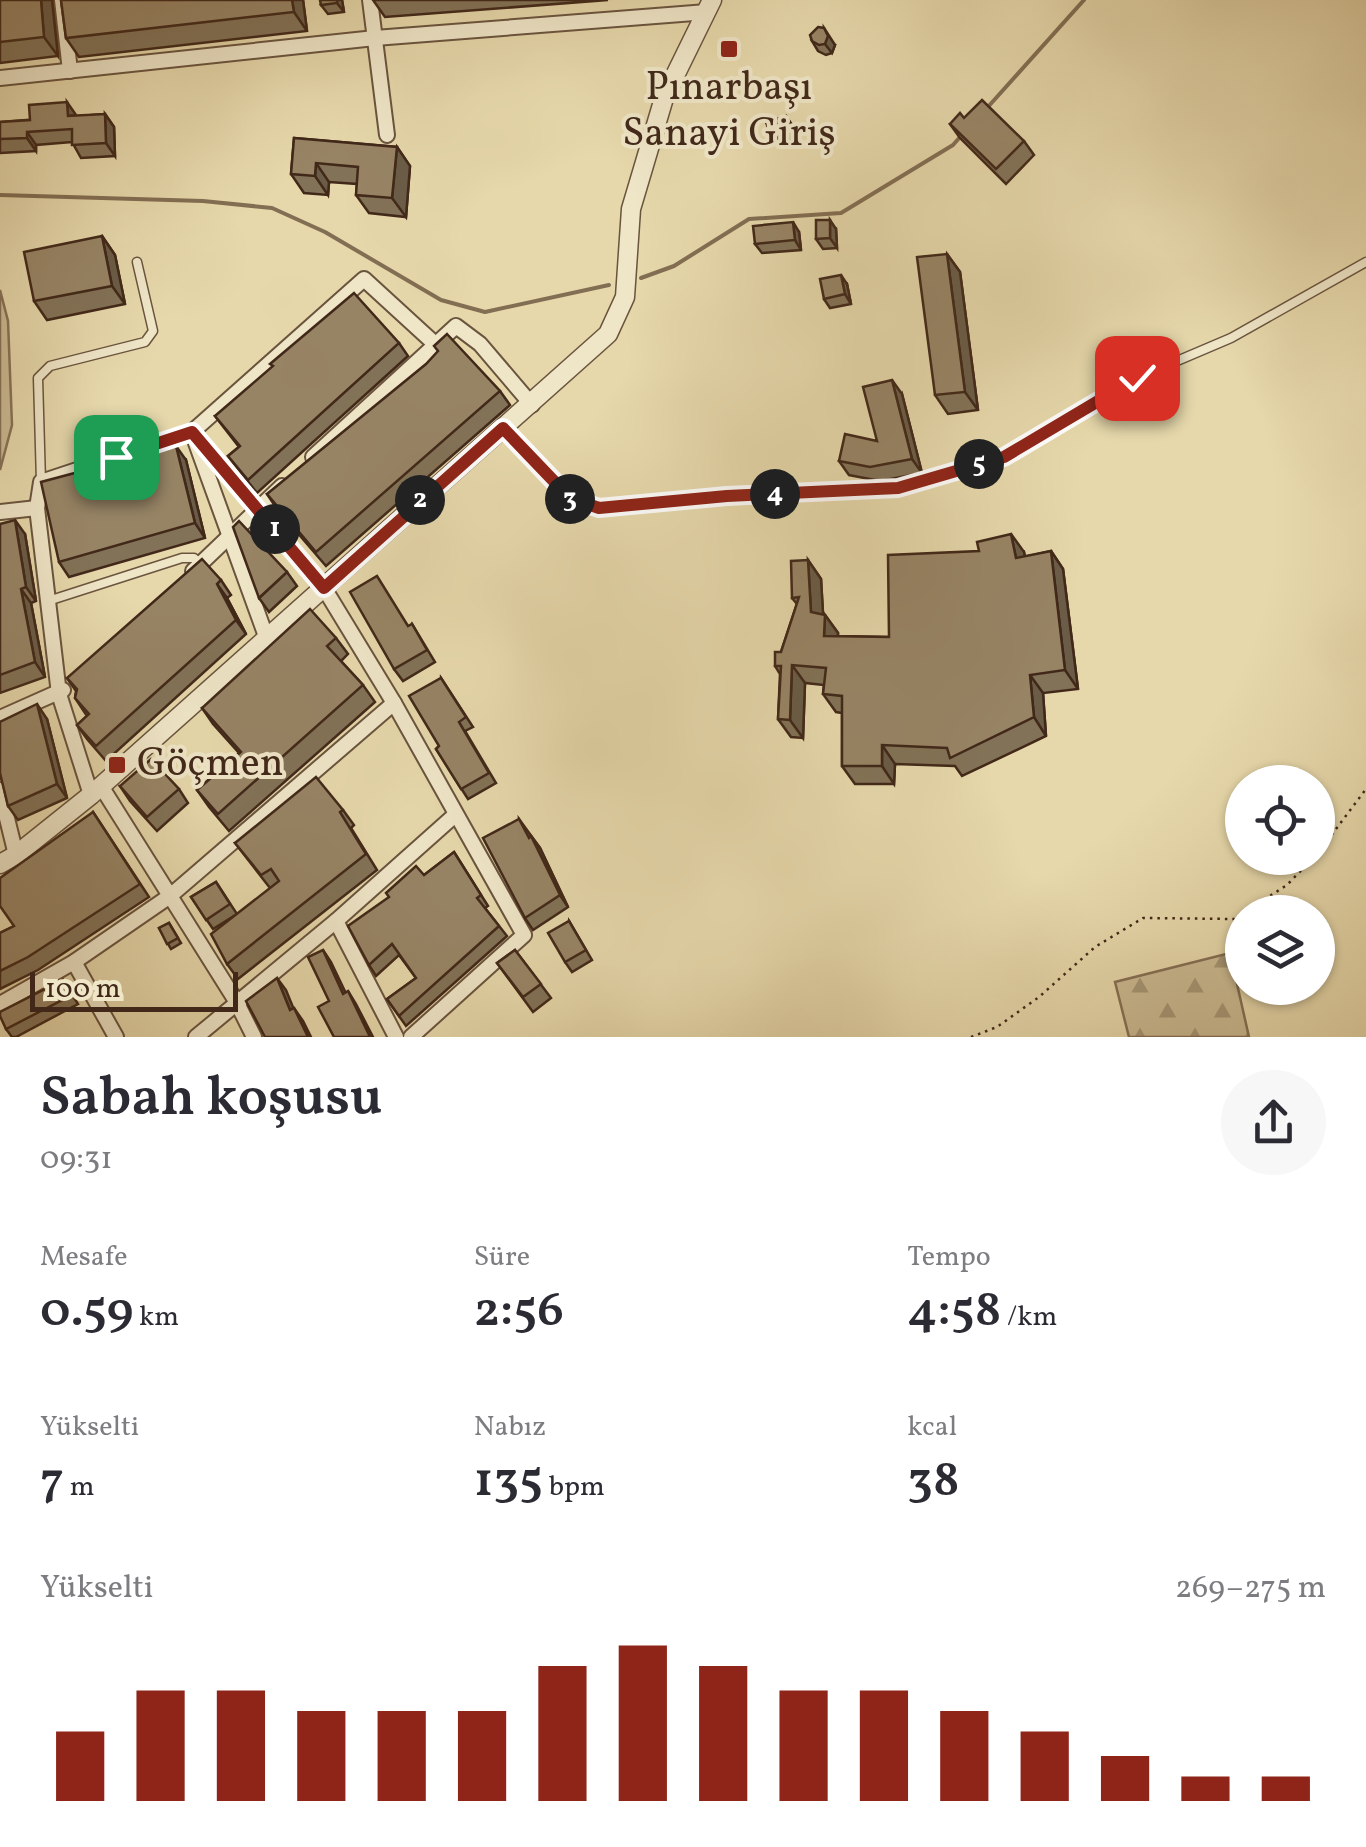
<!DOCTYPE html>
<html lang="tr">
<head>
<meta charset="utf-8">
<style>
  body { margin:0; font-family:Vollkorn,serif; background:#f7f7f7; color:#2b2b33; height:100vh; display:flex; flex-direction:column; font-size:38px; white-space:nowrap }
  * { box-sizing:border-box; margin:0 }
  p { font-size:32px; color:#7c7c81 }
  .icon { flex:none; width:55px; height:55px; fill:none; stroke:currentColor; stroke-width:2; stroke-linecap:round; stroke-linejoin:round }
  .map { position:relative; height:1037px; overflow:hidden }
  .side { display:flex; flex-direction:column; background:#fff; flex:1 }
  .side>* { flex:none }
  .buttons { position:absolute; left:1225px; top:765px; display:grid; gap:20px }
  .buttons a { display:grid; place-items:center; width:110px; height:110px; border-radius:50%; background:#fff; box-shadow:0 2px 8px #0004; font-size:50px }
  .scale { position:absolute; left:30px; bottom:25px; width:208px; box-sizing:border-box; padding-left:10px; border:5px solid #412819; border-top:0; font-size:28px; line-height:35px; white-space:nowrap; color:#412819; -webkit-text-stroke:8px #efe6c8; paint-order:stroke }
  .pin { position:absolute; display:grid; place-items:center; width:85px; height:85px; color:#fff; margin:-42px; border-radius:20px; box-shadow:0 5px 15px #0006 }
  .km { position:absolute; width:50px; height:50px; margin:-25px; border-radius:50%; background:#222; color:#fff; font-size:28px; line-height:50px; text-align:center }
  .round { display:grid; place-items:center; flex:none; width:105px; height:105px; border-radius:52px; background:#f7f7f7 }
  .overview { display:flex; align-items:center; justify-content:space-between; height:170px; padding:0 40px }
  h1 { font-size:55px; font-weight:600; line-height:75px }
  .stats { display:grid; grid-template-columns:repeat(3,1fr); gap:15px; height:170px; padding:10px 40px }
  .stats div { display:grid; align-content:center }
  .stats b { font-size:50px; font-weight:600 }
  .stats small { font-size:28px; font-weight:400 }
  .stats p { font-size:28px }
  .chart { height:280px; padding:20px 40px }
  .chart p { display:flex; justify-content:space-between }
  .chart svg { width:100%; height:180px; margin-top:10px; stroke:#8f2418; stroke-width:6 }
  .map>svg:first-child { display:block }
</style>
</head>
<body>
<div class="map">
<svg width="1366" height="1037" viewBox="0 0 1366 1037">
  <defs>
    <pattern id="forest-firs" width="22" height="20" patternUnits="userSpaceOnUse" patternTransform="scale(2.5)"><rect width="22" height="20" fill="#caba92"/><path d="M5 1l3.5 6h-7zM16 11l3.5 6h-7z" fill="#a69776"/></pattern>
  </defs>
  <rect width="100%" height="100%" fill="#e6d8ab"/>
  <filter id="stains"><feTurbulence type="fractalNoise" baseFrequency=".002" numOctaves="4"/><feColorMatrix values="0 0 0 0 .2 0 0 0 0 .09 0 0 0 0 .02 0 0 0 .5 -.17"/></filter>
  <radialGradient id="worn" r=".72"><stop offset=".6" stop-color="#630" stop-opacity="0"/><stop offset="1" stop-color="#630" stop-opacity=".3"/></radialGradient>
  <path fill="url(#forest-firs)" stroke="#867156" stroke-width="2.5" d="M 1230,953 L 1249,1037 L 1129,1037 L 1115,982 Z"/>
  <path fill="#caba92" stroke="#867156" stroke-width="2.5" d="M 0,290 L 8,321 L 12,425 L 0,470 Z"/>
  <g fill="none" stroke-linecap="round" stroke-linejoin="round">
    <g stroke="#826e53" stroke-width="4">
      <path d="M 987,108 L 1084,0"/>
      <path d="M 0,195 L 203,201 L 272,208 L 325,232 L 441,300 L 485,312 L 609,285"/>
      <path d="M 641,278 L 674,266 L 749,219 L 841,213 L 953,145 L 960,137"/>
    </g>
    <defs>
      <g id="service">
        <path d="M 503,428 L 570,499 L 599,508 L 727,496 L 898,488 L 1003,457 L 1137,378 L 1231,338 L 1366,262"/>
        <path d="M 41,482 L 38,378 L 50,366 L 145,342 L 153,331 L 137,262"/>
        <path d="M 48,601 L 182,558 L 194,558 L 200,563"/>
      </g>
      <g id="minor">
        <path d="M 62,0 L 70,71"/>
        <path d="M 370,0 L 387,135"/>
        <path d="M 0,78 L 375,38 L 707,12"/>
        <path d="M 192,432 L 324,588 L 394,703 L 524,935 L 411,1037"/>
        <path d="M 196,443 L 267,639"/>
        <path d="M 313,457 L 456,326 L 480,344 L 532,405"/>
        <path d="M 0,512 L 37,508"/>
        <path d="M 193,571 L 282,486"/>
        <path d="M 0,718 L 63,690"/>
        <path d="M 101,786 L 236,1001 L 254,1037"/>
        <path d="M 0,790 L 16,855"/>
        <path d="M 91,795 L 59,694 L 37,508 L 41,482 L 192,432 L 364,279 L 435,344"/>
        <path d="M 336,921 L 396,1037"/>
        <path d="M 74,962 L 116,1037"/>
        <path d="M 0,1004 L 74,962 L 170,896 L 394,703"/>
        <path d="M 196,1037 L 336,921 L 455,815"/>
      </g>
      <path id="tertiary" d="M 0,864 L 16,855 L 91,795 L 608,334 L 625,297 L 631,209 L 664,98 L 712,0"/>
    </defs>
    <use href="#service" stroke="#6a543e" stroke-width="11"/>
    <use href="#minor" stroke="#6a543e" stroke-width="18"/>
    <use href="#tertiary" stroke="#6a543e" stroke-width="21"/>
    <g stroke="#412819" stroke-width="2.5" stroke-dasharray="2.5 5" stroke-linecap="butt">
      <path d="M 1318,853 L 1366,789"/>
      <path d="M 1245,912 L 1287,885 L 1313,858"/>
      <path d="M 971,1037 L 997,1027 L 1039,997 L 1095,947 L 1143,918 L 1234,919 L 1242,914"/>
    </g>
    <use href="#service" stroke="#efe6c8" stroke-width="8"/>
    <use href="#minor" stroke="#efe6c8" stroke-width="14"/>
    <use href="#tertiary" stroke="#efe6c8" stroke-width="18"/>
  </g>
  <g fill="#827257" stroke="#412819" stroke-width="2.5">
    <path d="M 0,0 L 52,0 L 58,56 L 0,63 Z"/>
    <path d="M 61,0 L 303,0 L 307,31 L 79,57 L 66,38 Z"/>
    <path d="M 342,0 L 344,12 L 328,14 L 321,5 Z"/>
    <path d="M 373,0 L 608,0 L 385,17 Z"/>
    <path d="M 812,41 L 835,45 L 832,53 L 826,55 L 818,51 Z"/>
    <path d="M 105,114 L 114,127 L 115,156 L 81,158 L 72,142 L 36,145 L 36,151 L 0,153 L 0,122 Z"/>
    <path d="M 786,116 L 792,125 L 796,138 L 777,144 L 770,134 Z"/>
    <path d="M 964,118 L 1024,141 L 1034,155 L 1006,184 L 960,138 L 950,124 Z"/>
    <path d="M 294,138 L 397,147 L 410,166 L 406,217 L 369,213 L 356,195 L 357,184 L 329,182 L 328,195 L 304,193 L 291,174 Z"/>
    <path d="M 836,229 L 837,248 L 823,249 L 816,239 Z"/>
    <path d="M 799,232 L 801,250 L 762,253 L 755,244 Z"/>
    <path d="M 102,236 L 115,255 L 125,304 L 47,320 L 34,301 Z"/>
    <path d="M 947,254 L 960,272 L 978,410 L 948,414 L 935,395 Z"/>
    <path d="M 847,284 L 851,304 L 830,308 L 824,299 Z"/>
    <path d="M 399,343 L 408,356 L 257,493 L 228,456 L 239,447 L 215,416 Z"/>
    <path d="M 500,391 L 510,405 L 326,566 L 277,509 L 267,494 Z"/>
    <path d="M 902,394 L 922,473 L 880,481 L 849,475 L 839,461 L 877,441 Z"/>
    <path d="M 186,460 L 205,538 L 69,577 L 59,562 Z"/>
    <path d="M 0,524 L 25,534 L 36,601 L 31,603 L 45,677 L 0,693 Z"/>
    <path d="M 1051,551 L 1063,569 L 1078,689 L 1043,693 L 1046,736 L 962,776 L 955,766 L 895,764 L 894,784 L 855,784 L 842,766 L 842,713 L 836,712 L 823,694 L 824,685 L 805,683 L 803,738 L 791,737 L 778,719 L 780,674 L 775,666 L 781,652 L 797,604 L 792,598 L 808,560 L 821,579 L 823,614 L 825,615 L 838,633 L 838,636 L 889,637 L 1024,552 L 1025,557 Z"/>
    <path d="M 287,572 L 297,586 L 269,612 L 259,598 Z"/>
    <path d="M 221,580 L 231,595 L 227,598 L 246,634 L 106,761 L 87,739 L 77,725 L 87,716 L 75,698 L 76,691 L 67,678 Z"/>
    <path d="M 412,624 L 435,662 L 403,681 L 394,669 Z"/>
    <path d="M 336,638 L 348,654 L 341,661 L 363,685 L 375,702 L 229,831 L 209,807 L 197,790 L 239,753 L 213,724 L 202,708 Z"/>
    <path d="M 441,678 L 473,727 L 465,731 L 496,783 L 468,799 L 436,749 L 439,746 Z"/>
    <path d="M 47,719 L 67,798 L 18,820 L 8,806 L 2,780 L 0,778 L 0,722 Z"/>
    <path d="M 120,786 L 179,789 L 188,803 L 157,831 L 130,801 Z"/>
    <path d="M 343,810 L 354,825 L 351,828 L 377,870 L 238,979 L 227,964 L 270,888 L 235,843 Z"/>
    <path d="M 93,812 L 149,897 L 38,970 L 0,989 L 0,933 L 14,926 Z"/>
    <path d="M 519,819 L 540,848 L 568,907 L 533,930 L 525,918 Z"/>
    <path d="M 454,852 L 488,906 L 485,908 L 507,936 L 406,1026 L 387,999 L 416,978 L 399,955 L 376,976 L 369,965 L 424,875 Z"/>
    <path d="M 216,882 L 237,914 L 213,929 L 191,897 Z"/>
    <path d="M 569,921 L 592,960 L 572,972 L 565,962 Z"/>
    <path d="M 169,923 L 181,943 L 171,949 L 159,928 Z"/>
    <path d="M 515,950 L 551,998 L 533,1012 L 497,963 Z"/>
    <path d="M 63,980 L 78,1004 L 16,1037 L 12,1037 L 6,1029 Z"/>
  </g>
  <g fill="#6a5c47" stroke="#412819" stroke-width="2.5">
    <path d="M 41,0 L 52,0 L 58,56 L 44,37 Z"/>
    <path d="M 292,0 L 303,0 L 307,31 L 294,12 Z"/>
    <path d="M 337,0 L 342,0 L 344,12 L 337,3 Z"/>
    <path d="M 824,28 L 835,45 L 832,53 L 825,44 Z"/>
    <path d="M 67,102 L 76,115 L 68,116 Z"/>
    <path d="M 105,114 L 114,127 L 115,156 L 106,143 Z"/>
    <path d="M 786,116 L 792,125 L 796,138 L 790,128 Z"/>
    <path d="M 27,132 L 36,145 L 36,151 L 27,138 Z"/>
    <path d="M 397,147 L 410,166 L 406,217 L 392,198 Z"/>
    <path d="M 316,163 L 329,182 L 328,195 L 315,176 Z"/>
    <path d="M 830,220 L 836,229 L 837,248 L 830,238 Z"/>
    <path d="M 793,222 L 799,232 L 801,250 L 795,240 Z"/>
    <path d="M 102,236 L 115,255 L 125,304 L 112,286 Z"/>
    <path d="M 947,254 L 960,272 L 978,410 L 965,392 Z"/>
    <path d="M 841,275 L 847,284 L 851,304 L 845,294 Z"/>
    <path d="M 892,380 L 902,394 L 922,473 L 912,459 Z"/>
    <path d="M 176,446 L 186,460 L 205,538 L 195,523 Z"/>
    <path d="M 15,520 L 25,534 L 36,601 L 26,587 Z"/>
    <path d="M 1011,534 L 1024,552 L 1028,577 L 1016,558 Z"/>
    <path d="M 1051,551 L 1063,569 L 1078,689 L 1065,670 Z"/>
    <path d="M 808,560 L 821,579 L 824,630 L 811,612 Z"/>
    <path d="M 217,584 L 227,598 L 246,634 L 236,620 Z"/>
    <path d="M 21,589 L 31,603 L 45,677 L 35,662 Z"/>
    <path d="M 825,615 L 838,633 L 837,654 L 824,636 Z"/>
    <path d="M 792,665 L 805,683 L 803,738 L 790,720 Z"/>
    <path d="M 1030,675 L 1043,693 L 1046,736 L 1034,717 Z"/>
    <path d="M 37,704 L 47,719 L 67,798 L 57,784 Z"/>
    <path d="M 882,745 L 895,764 L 894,784 L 882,766 Z"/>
    <path d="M 531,836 L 540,848 L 568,907 L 560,895 Z"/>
    <path d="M 323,950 L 331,962 L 352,1006 L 343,994 Z"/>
    <path d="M 277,978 L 286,990 L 299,1022 L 290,1010 Z"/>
    <path d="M 348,991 L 356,1004 L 373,1037 L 370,1037 Z"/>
    <path d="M 294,1008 L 303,1021 L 311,1037 L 308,1037 Z"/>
  </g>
  <g fill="#978465" stroke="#412819" stroke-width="2.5">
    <path d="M 0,0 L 41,0 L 44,37 L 0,42 Z"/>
    <path d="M 61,0 L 292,0 L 294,12 L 66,38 Z"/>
    <path d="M 320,0 L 337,0 L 337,3 L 321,5 Z"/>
    <path d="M 818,27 L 824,28 L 828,36 L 825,44 L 819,45 L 812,41 L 810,35 Z"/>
    <path d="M 982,100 L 1024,141 L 996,169 L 950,124 L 960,113 L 964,118 Z"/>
    <path d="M 67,102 L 68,116 L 105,114 L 106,143 L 72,145 L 72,129 L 27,132 L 27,138 L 0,139 L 0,122 L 30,120 L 29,105 Z"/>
    <path d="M 786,116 L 790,128 L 770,134 L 766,122 Z"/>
    <path d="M 294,138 L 397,147 L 392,198 L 356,195 L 358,167 L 316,163 L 315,176 L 291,174 Z"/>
    <path d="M 816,220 L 830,220 L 830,238 L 816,239 Z"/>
    <path d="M 793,222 L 795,240 L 755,244 L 753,226 Z"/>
    <path d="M 102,236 L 112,286 L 34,301 L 24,252 Z"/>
    <path d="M 947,254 L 965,392 L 935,395 L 917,257 Z"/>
    <path d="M 841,275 L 845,294 L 824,299 L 820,279 Z"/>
    <path d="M 354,293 L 399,343 L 248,480 L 228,456 L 240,446 L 215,416 L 273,366 L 270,364 Z"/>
    <path d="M 447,334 L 500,391 L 316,552 L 267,494 L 426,364 L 438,351 L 434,346 Z"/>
    <path d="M 892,380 L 912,459 L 870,467 L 839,461 L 845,434 L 877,441 L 863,387 Z"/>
    <path d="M 176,446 L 195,523 L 59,562 L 41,482 Z"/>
    <path d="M 15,520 L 26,587 L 21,589 L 35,662 L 0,675 L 0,524 Z"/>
    <path d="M 239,521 L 287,572 L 259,598 L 233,527 Z"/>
    <path d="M 1011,534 L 1016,558 L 1051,551 L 1065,670 L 1030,675 L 1034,717 L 950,758 L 947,748 L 882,745 L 882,766 L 842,766 L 842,696 L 823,694 L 826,668 L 792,665 L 790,720 L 778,719 L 781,666 L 775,666 L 775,652 L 781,652 L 799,597 L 792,598 L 791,561 L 808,560 L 811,612 L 825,615 L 824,636 L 889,637 L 888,555 L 979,551 L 977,542 Z"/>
    <path d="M 202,559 L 221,580 L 217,584 L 236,620 L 96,746 L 77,725 L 89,714 L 75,698 L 77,689 L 67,678 Z"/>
    <path d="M 377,576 L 408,626 L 412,624 L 427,650 L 394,669 L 350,592 Z"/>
    <path d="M 310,609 L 336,638 L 327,646 L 363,685 L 218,814 L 197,790 L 241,752 L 202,708 Z"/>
    <path d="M 441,678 L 466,717 L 459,722 L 489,773 L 461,789 L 436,749 L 439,746 L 409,696 Z"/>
    <path d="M 37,704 L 57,784 L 8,806 L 0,773 L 0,722 Z"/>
    <path d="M 151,759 L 179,789 L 147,817 L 120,786 Z"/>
    <path d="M 316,777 L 343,810 L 340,812 L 366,854 L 227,964 L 211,934 L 279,881 L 271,869 L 261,875 L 235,843 Z"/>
    <path d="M 93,812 L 140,884 L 28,957 L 0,971 L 0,933 L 14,926 L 0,906 L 0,878 Z"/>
    <path d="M 519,819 L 529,838 L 531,836 L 560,895 L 525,918 L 483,838 Z"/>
    <path d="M 454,852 L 481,895 L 477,898 L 499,926 L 399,1016 L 387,999 L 416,978 L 392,944 L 369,965 L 348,926 L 389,897 L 386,893 L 416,866 L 424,875 Z"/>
    <path d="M 216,882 L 230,904 L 206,920 L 191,897 Z"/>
    <path d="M 569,921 L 586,950 L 565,962 L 548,933 Z"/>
    <path d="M 169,923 L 178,938 L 167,944 L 159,928 Z"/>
    <path d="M 323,950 L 343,994 L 348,991 L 370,1037 L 334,1037 L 318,1007 L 329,1001 L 308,957 Z"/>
    <path d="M 515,950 L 541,984 L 523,997 L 497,963 Z"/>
    <path d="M 277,978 L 290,1010 L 294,1008 L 308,1037 L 265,1037 L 246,1001 Z"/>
    <path d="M 63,980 L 72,995 L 6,1029 L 0,1016 L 0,1012 Z"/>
  </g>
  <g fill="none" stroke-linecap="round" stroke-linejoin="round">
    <defs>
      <path id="route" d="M 116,457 L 192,432 L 324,588 L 503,428 L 570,498 L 599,508 L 727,496 L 898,488 L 1004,457 L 1137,378"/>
    </defs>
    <use href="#route" stroke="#fff" stroke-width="20"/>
    <use href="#route" stroke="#8f2418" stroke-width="12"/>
  </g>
  <g fill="#8f2418" stroke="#efe6c8" stroke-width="4">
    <rect x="719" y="39" width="20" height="20" rx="5"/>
    <rect x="107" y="755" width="20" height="20" rx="5"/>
  </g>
  <g text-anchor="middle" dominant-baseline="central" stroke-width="8" stroke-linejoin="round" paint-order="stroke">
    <g font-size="40" fill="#412819" stroke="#efe6c8">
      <text x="729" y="89">Pınarbaşı<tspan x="729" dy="46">Sanayi Giriş</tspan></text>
      <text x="137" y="765" text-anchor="start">Göçmen</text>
    </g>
  </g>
  <rect width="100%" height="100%" filter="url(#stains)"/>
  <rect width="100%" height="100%" fill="url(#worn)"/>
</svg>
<div class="buttons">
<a><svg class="icon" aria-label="locate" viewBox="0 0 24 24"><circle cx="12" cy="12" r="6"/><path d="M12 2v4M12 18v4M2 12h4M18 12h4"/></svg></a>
<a><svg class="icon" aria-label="layers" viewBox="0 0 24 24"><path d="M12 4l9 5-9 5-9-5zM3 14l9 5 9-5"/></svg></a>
</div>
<div class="scale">100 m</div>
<div class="pin" style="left:116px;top:457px;background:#1e9e55"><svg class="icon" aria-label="arrive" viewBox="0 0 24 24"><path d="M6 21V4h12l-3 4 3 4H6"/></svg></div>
<div class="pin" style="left:1137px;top:378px;background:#d93025"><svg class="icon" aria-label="check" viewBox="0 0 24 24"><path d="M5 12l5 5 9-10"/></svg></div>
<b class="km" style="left:275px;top:529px">1</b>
<b class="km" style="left:420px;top:500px">2</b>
<b class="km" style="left:570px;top:499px">3</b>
<b class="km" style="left:775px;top:494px">4</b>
<b class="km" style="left:979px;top:464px">5</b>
</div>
<section class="side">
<div class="overview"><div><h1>Sabah koşusu</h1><p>09:31</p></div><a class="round"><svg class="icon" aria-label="share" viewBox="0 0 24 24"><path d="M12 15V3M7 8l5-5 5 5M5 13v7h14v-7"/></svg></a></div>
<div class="stats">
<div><p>Mesafe</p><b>0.59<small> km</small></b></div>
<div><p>Süre</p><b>2:56</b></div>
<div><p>Tempo</p><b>4:58<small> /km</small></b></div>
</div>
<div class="stats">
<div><p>Yükselti</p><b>7<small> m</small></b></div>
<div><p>Nabız</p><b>135<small> bpm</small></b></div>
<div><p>kcal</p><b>38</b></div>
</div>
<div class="chart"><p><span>Yükselti</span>269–275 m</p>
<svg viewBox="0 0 160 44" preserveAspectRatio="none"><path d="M5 44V27M15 44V17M25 44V17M35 44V22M45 44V22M55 44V22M65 44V11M75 44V6M85 44V11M95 44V17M105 44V17M115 44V22M125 44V27M135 44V33M145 44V38M155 44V38"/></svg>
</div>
</section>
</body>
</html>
